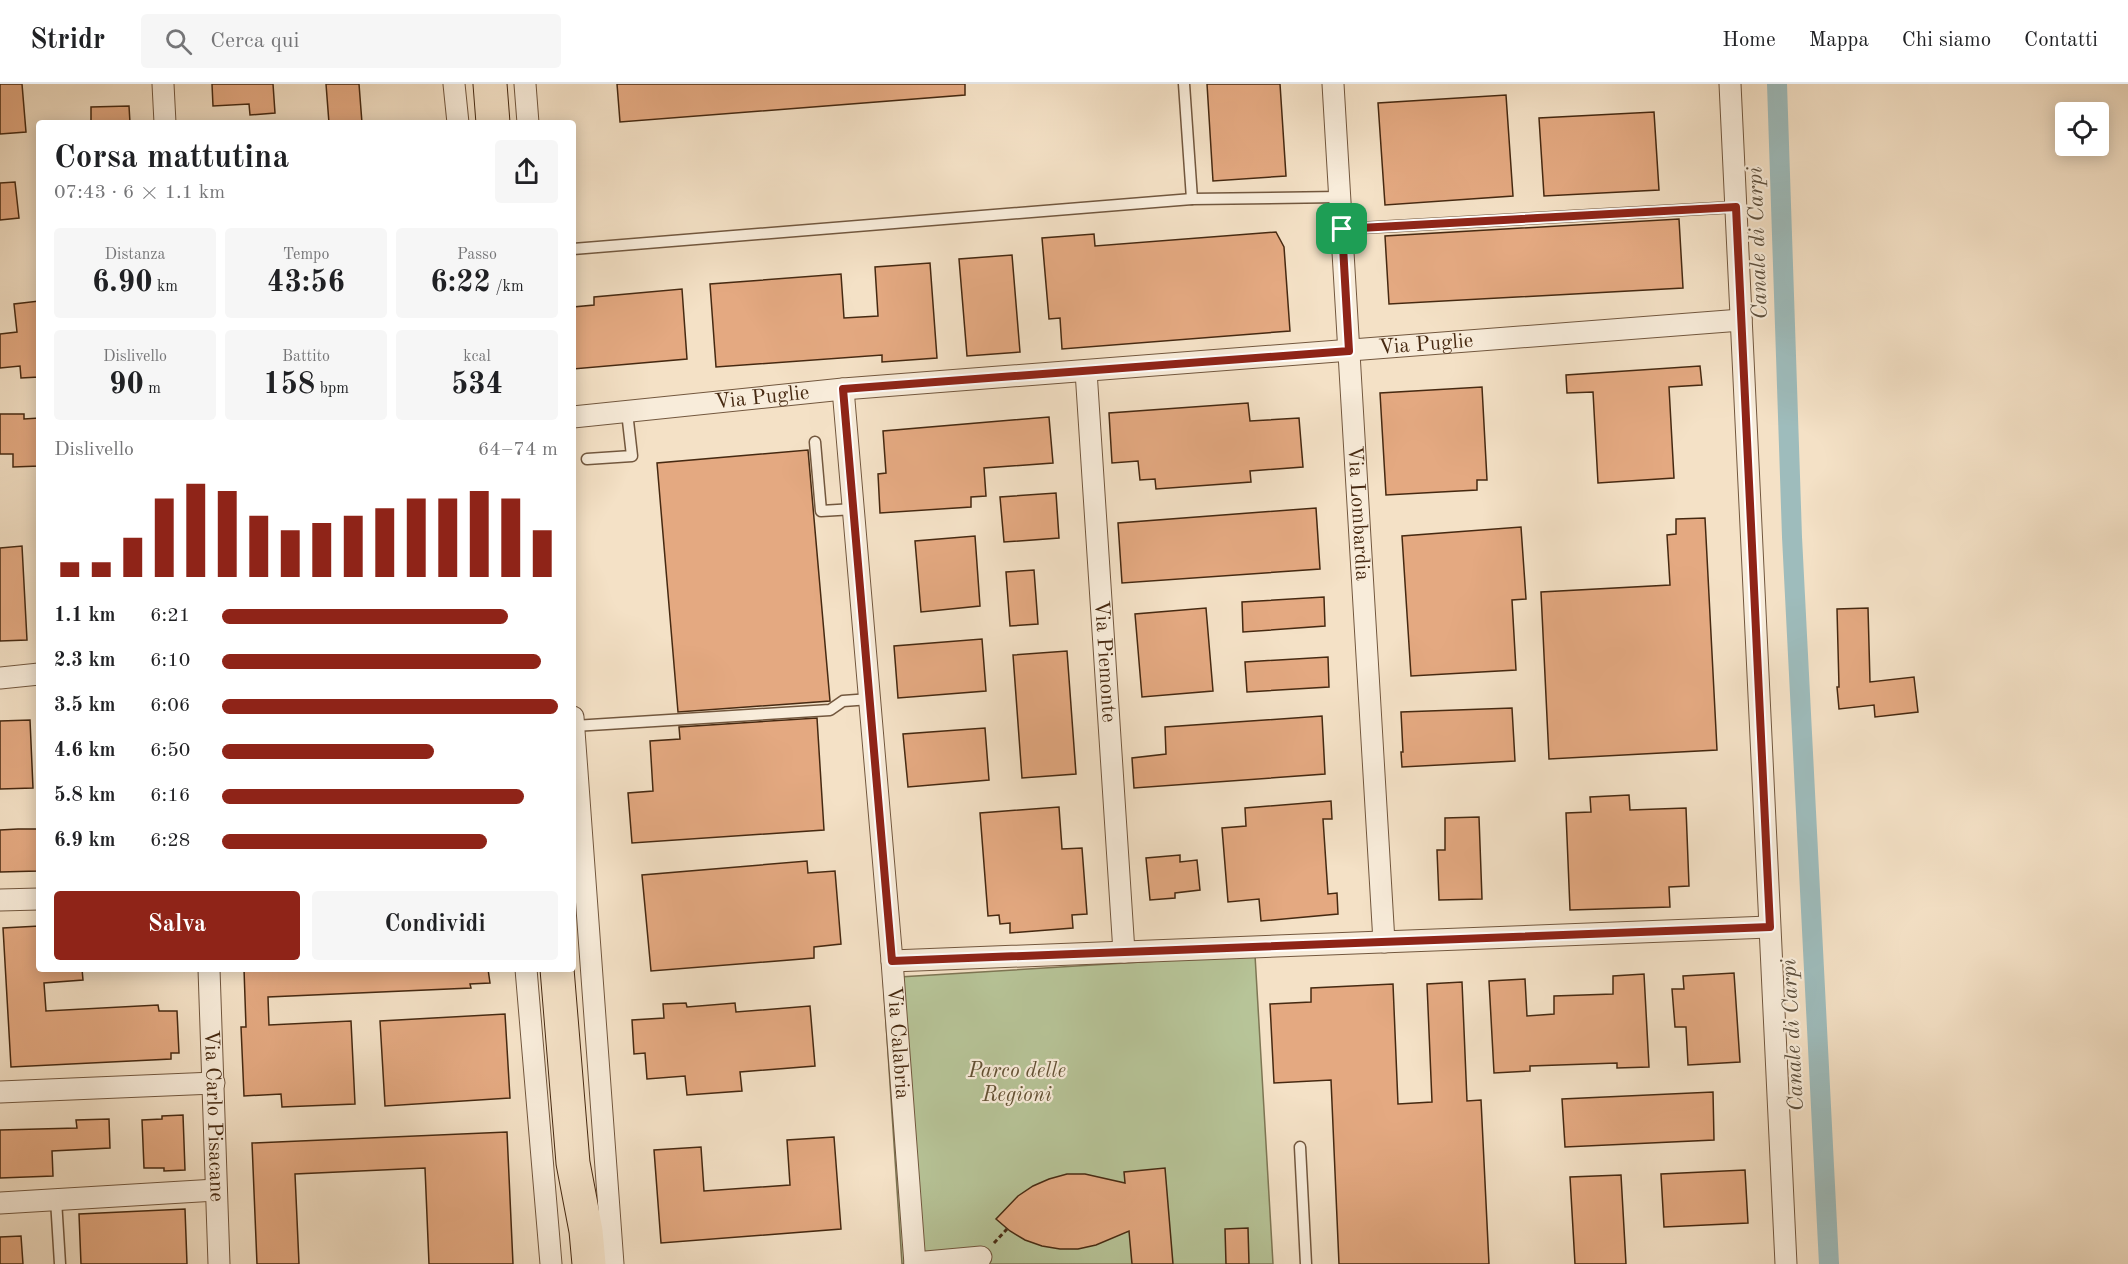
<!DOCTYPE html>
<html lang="it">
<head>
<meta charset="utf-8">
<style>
  body { margin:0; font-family:"Old Standard TT",serif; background:#f6f6f6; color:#202124; height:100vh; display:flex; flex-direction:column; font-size:22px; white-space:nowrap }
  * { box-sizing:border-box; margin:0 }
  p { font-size:20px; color:#757577 }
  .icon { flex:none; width:33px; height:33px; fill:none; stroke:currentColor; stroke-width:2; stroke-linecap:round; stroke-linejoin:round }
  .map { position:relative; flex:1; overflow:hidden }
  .sheet { position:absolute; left:36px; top:36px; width:540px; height:852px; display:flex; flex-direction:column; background:#fff; border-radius:6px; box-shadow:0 3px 15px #0003 }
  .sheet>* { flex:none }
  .tools { position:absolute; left:2055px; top:18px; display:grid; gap:12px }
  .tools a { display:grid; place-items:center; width:54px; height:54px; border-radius:6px; background:#fff; box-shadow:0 3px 15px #0003; font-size:30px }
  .pin { position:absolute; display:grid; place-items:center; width:51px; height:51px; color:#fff; margin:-26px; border-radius:12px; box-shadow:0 3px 9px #0006 }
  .round { display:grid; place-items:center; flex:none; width:63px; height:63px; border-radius:6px; background:#f6f6f6 }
  .overview { display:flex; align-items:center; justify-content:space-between; height:102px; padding:0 18px }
  h1 { font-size:33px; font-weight:700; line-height:45px }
  .stats { display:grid; grid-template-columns:repeat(3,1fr); gap:9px; height:102px; padding:6px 18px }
  .stats div { display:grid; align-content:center; border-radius:6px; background:#f6f6f6; text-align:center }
  .stats b { font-size:30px; font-weight:700 }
  .stats small { font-size:16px; font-weight:400 }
  .stats p { font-size:16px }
  .chart { height:168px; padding:12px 18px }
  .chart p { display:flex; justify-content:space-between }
  .chart svg { width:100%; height:108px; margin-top:6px; stroke:#8f2418; stroke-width:6 }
  .action { display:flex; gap:12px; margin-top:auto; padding:12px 18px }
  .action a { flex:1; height:69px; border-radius:6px; background:#8f2418; color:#fff; font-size:24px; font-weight:700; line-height:69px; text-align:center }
  .action a+a { background:#f6f6f6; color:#202124 }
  ul { padding:0 18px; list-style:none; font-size:20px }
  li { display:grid; grid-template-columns:96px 72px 1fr; align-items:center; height:45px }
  li i { height:15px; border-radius:8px; background:#8f2418 }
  header { display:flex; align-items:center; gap:36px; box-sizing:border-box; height:84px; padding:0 30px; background:#fff; border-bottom:2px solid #e0e0e0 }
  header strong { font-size:28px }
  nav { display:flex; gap:33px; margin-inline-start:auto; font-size:21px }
  .search { width:420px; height:54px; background:#f6f6f6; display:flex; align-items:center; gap:15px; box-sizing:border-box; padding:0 21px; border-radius:6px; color:#757577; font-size:22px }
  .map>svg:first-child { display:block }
</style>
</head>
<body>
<header>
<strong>Stridr</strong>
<div class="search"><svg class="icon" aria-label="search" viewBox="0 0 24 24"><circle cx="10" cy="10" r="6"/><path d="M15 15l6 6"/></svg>Cerca qui</div>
<nav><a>Home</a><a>Mappa</a><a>Chi siamo</a><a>Contatti</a></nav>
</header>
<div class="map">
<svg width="2128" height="1180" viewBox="0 0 2128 1180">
  <rect width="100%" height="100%" fill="#f4e1c6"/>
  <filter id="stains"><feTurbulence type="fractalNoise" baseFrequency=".00333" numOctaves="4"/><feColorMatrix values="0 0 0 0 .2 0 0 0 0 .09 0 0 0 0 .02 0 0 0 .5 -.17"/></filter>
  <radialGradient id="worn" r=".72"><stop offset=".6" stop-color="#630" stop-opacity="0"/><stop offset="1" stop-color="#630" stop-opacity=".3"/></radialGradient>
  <path fill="#b7c498" stroke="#7e7654" stroke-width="1.5" d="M 1255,871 L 1273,1180 L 902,1180 L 883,894 Z"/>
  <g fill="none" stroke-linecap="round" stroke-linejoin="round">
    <path stroke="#9ebcbc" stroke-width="20" d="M 1777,0 L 1792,453 L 1829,1180"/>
  </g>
  <g fill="#e4a981" stroke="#462911" stroke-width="1.5">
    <path d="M 0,0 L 22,0 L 26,48 L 0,50 Z"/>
    <path d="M 212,0 L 273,0 L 275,29 L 250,31 L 249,20 L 213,22 Z"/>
    <path d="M 326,0 L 359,0 L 362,39 L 329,39 Z"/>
    <path d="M 617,0 L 965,0 L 965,11 L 620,38 Z"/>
    <path d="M 1207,0 L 1280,0 L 1286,92 L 1213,97 Z"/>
    <path d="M 1506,11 L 1513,112 L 1385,121 L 1378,19 Z"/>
    <path d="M 129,22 L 130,39 L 91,39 L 91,23 Z"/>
    <path d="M 1654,28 L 1659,106 L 1544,112 L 1539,34 Z"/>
    <path d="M 15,98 L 19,134 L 0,136 L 0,99 Z"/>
    <path d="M 1679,135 L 1683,204 L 1389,220 L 1385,152 Z"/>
    <path d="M 1276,148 L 1284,163 L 1290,247 L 1062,265 L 1060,234 L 1049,235 L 1042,154 L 1094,150 L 1095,162 Z"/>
    <path d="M 1012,171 L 1020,268 L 967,272 L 959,175 Z"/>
    <path d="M 930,179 L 937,274 L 882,278 L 882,271 L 716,283 L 710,200 L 841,190 L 844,234 L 878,232 L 875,183 Z"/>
    <path d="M 682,205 L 687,275 L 573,285 L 573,223 L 594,221 L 594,213 Z"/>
    <path d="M 39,217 L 39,293 L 21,294 L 20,282 L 0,284 L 0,250 L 17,248 L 14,220 Z"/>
    <path d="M 1700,282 L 1702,301 L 1669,303 L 1674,394 L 1598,399 L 1593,308 L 1567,309 L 1566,291 Z"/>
    <path d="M 1482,303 L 1487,396 L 1477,396 L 1477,406 L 1386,411 L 1380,309 Z"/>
    <path d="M 1248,319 L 1250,337 L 1299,334 L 1303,383 L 1250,387 L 1251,398 L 1156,405 L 1155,395 L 1140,396 L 1138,377 L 1112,379 L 1109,329 Z"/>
    <path d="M 0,330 L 24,330 L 24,335 L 39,334 L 39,382 L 13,383 L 13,370 L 0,370 Z"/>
    <path d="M 1049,333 L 1053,379 L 984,384 L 986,412 L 971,413 L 971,423 L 880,429 L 878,390 L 886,389 L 883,347 Z"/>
    <path d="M 808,366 L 830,617 L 678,628 L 657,379 Z"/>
    <path d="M 1056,409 L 1059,454 L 1004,458 L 1000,413 Z"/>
    <path d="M 1316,424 L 1320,485 L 1122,499 L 1118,439 Z"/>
    <path d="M 1705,434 L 1717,666 L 1549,675 L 1541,508 L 1670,501 L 1667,451 L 1676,450 L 1676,435 Z"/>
    <path d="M 1521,443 L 1526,515 L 1512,516 L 1516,586 L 1411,592 L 1402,452 Z"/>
    <path d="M 975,452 L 980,522 L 921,528 L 915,457 Z"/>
    <path d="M 22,462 L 27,556 L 0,557 L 0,464 Z"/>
    <path d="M 1034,486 L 1038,540 L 1010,542 L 1006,488 Z"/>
    <path d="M 1324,513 L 1325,542 L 1243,548 L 1242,518 Z"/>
    <path d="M 1206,524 L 1213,607 L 1142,613 L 1135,530 Z"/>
    <path d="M 1868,524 L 1870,598 L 1914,593 L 1918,628 L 1875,633 L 1874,621 L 1839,625 L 1837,603 L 1839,603 L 1837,525 Z"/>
    <path d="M 982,555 L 986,607 L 898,614 L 894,562 Z"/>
    <path d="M 1067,567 L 1076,690 L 1022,694 L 1013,571 Z"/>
    <path d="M 1328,573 L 1329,603 L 1247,608 L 1245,578 Z"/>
    <path d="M 1512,624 L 1515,677 L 1402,683 L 1401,668 L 1403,668 L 1401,628 Z"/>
    <path d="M 1322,632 L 1325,690 L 1134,704 L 1132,674 L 1166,670 L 1165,643 Z"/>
    <path d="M 817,634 L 824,746 L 632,759 L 628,709 L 653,707 L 650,657 L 680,655 L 679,643 Z"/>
    <path d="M 30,636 L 33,704 L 0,705 L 0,637 Z"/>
    <path d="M 985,644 L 989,696 L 908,703 L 903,650 Z"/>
    <path d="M 1629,711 L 1630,726 L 1686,724 L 1689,802 L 1669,803 L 1670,823 L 1570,826 L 1566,729 L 1591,728 L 1590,713 Z"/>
    <path d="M 1331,717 L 1332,735 L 1323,735 L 1328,810 L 1337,809 L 1338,830 L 1261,837 L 1259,815 L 1228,818 L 1222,744 L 1246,742 L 1245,724 Z"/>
    <path d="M 1059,723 L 1062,765 L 1082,764 L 1087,830 L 1072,831 L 1073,844 L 1010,849 L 1010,839 L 1000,840 L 999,831 L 988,832 L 980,729 Z"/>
    <path d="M 1479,733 L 1482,815 L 1439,816 L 1437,766 L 1445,766 L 1445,734 Z"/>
    <path d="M 18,745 L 37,745 L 38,787 L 0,788 L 0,746 Z"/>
    <path d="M 1180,771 L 1180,778 L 1197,776 L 1200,806 L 1175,809 L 1175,814 L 1150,816 L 1146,774 Z"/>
    <path d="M 807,777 L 808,789 L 835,787 L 841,860 L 814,863 L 814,874 L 651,887 L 642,791 Z"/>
    <path d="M 39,842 L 39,885 L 82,885 L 83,896 L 44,899 L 46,927 L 158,921 L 159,927 L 177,927 L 179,969 L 171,969 L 171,975 L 11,983 L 3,844 Z"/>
    <path d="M 244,885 L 488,885 L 490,899 L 470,900 L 471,904 L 268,913 L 269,941 L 351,937 L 355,1020 L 282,1023 L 281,1010 L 244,1012 L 241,943 L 246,943 Z"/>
    <path d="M 1734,889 L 1740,978 L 1688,981 L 1686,943 L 1675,943 L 1672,905 L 1684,905 L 1683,892 Z"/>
    <path d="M 1644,890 L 1649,983 L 1617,984 L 1617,979 L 1530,982 L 1530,987 L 1494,989 L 1489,897 L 1525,895 L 1527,932 L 1554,930 L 1554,912 L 1613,910 L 1613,892 Z"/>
    <path d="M 1462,898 L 1467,1017 L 1481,1016 L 1489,1180 L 1339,1180 L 1331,996 L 1274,999 L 1270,920 L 1311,918 L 1311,904 L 1393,900 L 1398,1020 L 1432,1018 L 1427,900 Z"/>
    <path d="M 686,919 L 687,923 L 735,919 L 736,928 L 810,922 L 815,982 L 740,988 L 742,1007 L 687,1011 L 685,992 L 647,995 L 645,969 L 634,970 L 632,936 L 664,934 L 663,920 Z"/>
    <path d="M 505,930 L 510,1014 L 385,1022 L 380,937 Z"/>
    <path d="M 1713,1008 L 1714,1056 L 1565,1063 L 1562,1015 Z"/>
    <path d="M 183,1031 L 185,1086 L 164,1087 L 164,1084 L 144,1084 L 142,1036 L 162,1035 L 162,1032 Z"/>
    <path d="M 109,1035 L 110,1064 L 52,1067 L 53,1092 L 0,1094 L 0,1046 L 77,1044 L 76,1036 Z"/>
    <path d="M 507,1048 L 513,1180 L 429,1180 L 425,1084 L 295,1090 L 299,1180 L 257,1180 L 252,1059 Z"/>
    <path d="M 834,1053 L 841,1145 L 661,1159 L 654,1066 L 701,1063 L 704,1107 L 790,1101 L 787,1056 Z"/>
    <path d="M 1165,1084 L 1173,1180 L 1132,1180 L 1129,1147 L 1096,1161 L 1078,1165 L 1060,1165 L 1042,1162 L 1025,1156 L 1010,1147 L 996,1135 L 1018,1112 L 1033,1102 L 1049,1095 L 1067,1090 L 1085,1090 L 1125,1099 L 1124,1088 Z"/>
    <path d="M 1745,1086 L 1748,1139 L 1664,1143 L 1661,1090 Z"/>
    <path d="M 1621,1091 L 1626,1180 L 1575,1180 L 1570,1093 Z"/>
    <path d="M 185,1125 L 187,1180 L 81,1180 L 79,1130 Z"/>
    <path d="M 1248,1144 L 1249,1180 L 1226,1180 L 1225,1145 Z"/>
    <path d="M 21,1152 L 23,1180 L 0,1180 L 0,1153 Z"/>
  </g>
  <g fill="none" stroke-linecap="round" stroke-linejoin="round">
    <defs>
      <g id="lane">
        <path d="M 1184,0 L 1192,115"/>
        <path d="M 1342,145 L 1736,123"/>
        <path d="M 573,165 L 1192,115 L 1340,113"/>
        <path d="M 815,358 L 821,427 L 854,425"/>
        <path d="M 587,375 L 632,372 L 627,328"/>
        <path d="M 574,642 L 830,626 L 843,617 L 870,615"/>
        <path d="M 1300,1063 L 1306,1180"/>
        <path d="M 56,1116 L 60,1180"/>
      </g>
      <g id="street">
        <path d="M 163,0 L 165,39"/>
        <path d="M 454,0 L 458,39"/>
        <path d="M 525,0 L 528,39"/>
        <path id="s1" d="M 1333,0 L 1384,858"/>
        <path d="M 1730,0 L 1786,1180"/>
        <path id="s2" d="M 1086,287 L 1124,868"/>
        <path id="s3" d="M 843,305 L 892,877 L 915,1180"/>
        <path id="s4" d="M 573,333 L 843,305 L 1741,236"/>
        <path d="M 0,594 L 39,590"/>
        <path d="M 573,633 L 613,1180"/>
        <path d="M 0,816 L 39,815"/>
        <path d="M 892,877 L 1769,843"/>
        <path id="s5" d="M 209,885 L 219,1180"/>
        <path d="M 526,885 L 551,1180"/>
        <path d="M 0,1008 L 214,999"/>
        <path d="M 0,1119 L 216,1106"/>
        <path d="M 915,1179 L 981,1173"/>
      </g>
      <g id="primary">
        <path d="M 490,0 L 493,39"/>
        <path d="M 557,885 L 573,1079 L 586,1147 L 589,1180"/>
      </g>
    </defs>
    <use href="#lane" stroke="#72573e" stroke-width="13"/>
    <use href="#street" stroke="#72573e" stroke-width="23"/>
    <use href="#primary" stroke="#462911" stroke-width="35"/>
    <path stroke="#462911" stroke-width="3" stroke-dasharray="4.5 3" stroke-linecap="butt" d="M 994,1159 L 1007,1145"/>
    <use href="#lane" stroke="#f8ecda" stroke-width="10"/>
    <use href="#street" stroke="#f8ecda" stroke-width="21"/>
    <use href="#primary" stroke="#f4e1c6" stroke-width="33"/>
  </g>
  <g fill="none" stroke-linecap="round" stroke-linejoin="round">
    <defs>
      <path id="route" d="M 1736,123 L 1770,843 L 892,877 L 843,305 L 1349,267 L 1342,145 Z"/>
    </defs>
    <use href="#route" stroke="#fff" stroke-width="12"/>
    <use href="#route" stroke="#8f2418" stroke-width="8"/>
  </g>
  <g text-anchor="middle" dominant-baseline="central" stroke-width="4.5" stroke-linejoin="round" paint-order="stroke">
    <g font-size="21" fill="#462911" stroke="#f8ecda">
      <text stroke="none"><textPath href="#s4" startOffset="856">Via Puglie</textPath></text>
      <text stroke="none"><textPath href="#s4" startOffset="190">Via Puglie</textPath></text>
      <text stroke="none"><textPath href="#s1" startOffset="430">Via Lombardia</textPath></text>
      <text stroke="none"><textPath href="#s2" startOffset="291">Via Piemonte</textPath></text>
      <text stroke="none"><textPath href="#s3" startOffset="656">Via Calabria</textPath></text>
      <text stroke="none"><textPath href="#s5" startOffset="147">Via Carlo Pisacane</textPath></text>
    </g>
    <g font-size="21" font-style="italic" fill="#625033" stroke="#f8ecda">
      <text x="1017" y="987">Parco delle<tspan x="1017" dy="24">Regioni</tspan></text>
    </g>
    <g font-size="22" font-style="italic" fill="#5c4e3c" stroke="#f8ecda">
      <text transform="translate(1758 159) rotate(-92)">Canale di Carpi</text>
      <text transform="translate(1793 951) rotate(-93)">Canale di Carpi</text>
    </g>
  </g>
  <rect width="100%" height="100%" filter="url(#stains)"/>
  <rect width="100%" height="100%" fill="url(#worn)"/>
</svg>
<div class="tools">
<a><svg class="icon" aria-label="locate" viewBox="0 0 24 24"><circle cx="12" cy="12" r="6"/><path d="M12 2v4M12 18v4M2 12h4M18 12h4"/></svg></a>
</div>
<div class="pin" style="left:1342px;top:145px;background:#1e9e55"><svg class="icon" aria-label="arrive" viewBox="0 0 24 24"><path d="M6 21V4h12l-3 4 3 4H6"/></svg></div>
<section class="sheet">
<div class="overview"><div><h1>Corsa mattutina</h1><p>07:43 · 6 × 1.1 km</p></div><a class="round"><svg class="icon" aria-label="share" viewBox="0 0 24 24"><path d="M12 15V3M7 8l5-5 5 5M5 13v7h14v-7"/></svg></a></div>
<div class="stats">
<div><p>Distanza</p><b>6.90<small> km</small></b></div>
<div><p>Tempo</p><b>43:56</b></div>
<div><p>Passo</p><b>6:22<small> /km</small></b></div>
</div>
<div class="stats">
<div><p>Dislivello</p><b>90<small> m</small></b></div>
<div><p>Battito</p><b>158<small> bpm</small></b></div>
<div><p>kcal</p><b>534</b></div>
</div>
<div class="chart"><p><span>Dislivello</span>64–74 m</p>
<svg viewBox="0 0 160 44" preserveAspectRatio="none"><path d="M5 44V38M15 44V38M25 44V28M35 44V12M45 44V6M55 44V9M65 44V19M75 44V25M85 44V22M95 44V19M105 44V16M115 44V12M125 44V12M135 44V9M145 44V12M155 44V25"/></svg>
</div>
<ul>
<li><b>1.1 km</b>6:21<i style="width:85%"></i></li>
<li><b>2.3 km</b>6:10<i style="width:95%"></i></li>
<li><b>3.5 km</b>6:06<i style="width:100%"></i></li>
<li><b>4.6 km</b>6:50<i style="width:63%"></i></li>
<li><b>5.8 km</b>6:16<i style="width:90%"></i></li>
<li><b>6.9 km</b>6:28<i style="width:79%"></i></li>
</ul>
<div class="action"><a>Salva</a><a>Condividi</a></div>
</section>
</div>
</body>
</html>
